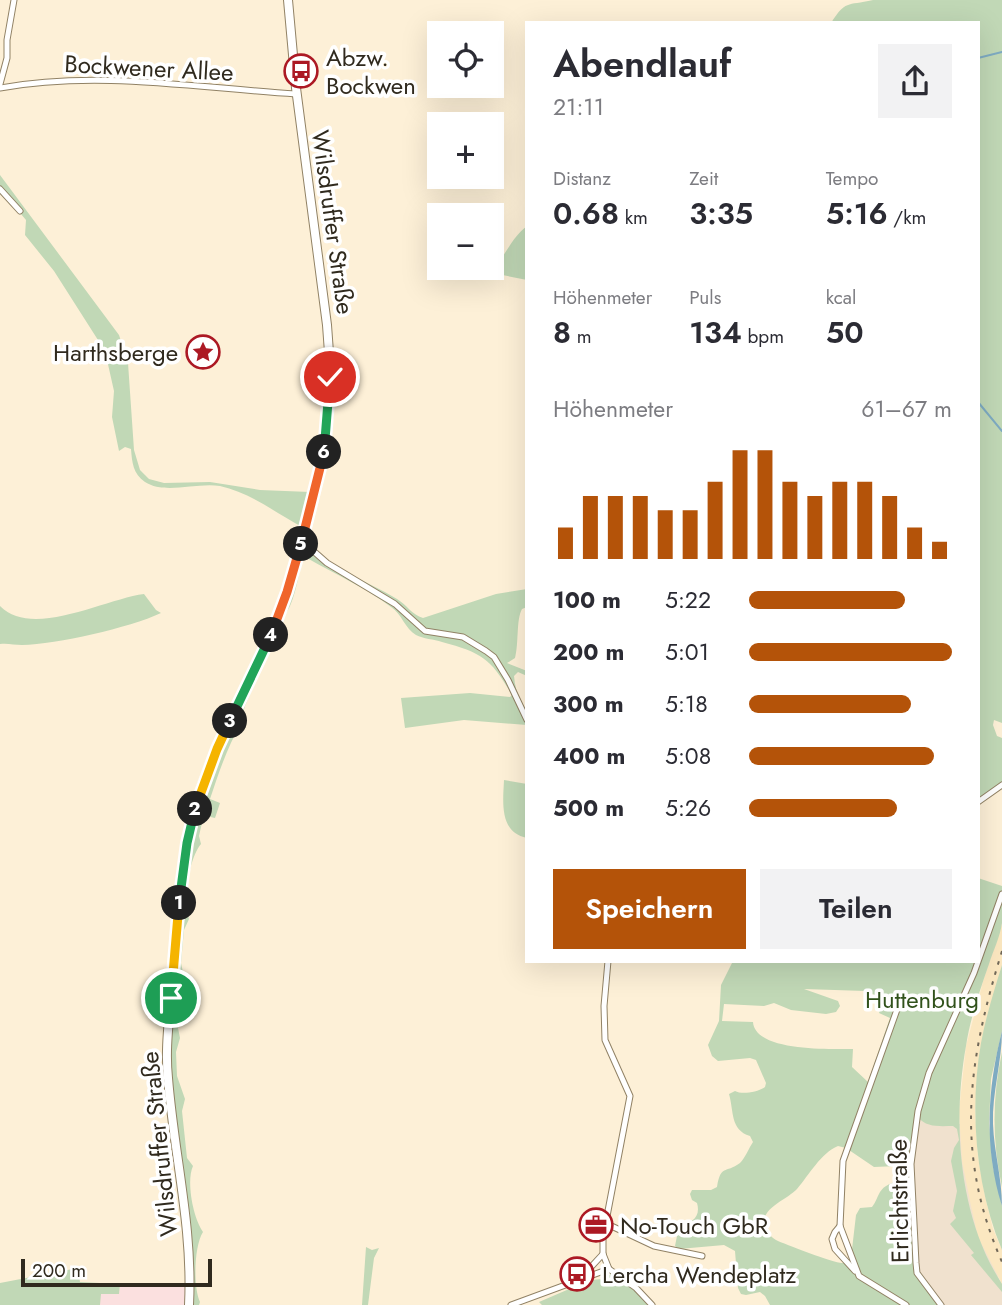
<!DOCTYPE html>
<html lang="de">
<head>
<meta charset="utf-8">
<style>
  body { margin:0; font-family:Jost,sans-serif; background:#f2f2f3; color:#2b2b33; height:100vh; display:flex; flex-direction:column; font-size:26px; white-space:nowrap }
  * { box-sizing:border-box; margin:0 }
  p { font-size:23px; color:#7c7c81 }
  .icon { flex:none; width:38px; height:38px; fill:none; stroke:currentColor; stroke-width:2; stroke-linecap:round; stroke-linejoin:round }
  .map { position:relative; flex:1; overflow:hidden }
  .sheet { position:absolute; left:525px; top:21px; width:455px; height:942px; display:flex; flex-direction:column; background:#fff; border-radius:0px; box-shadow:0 7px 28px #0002 }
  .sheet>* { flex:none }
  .buttons { position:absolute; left:427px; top:21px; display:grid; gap:14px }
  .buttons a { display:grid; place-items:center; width:77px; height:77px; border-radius:0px; background:#fff; box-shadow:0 7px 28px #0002; font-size:35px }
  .scale { position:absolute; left:21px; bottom:18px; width:191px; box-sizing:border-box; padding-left:7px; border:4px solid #302a1e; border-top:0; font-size:19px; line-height:24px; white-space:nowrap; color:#302a1e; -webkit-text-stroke:5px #fff; paint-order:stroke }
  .pin { position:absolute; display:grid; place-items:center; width:60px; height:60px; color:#fff; margin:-30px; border:4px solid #fff; border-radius:50%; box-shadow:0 2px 7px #0007 }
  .km { position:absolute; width:35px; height:35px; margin:-18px; border-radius:50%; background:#222; color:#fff; font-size:19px; line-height:35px; text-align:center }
  .round { display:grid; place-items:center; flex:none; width:74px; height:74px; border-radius:0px; background:#f2f2f3 }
  .summary { display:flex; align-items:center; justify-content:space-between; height:119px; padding:0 28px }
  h1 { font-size:38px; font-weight:600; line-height:52px }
  .metrics { display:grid; grid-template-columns:repeat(3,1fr); gap:10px; height:119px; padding:7px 28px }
  .metrics div { display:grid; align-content:center }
  .metrics b { font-size:30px; font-weight:600 }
  .metrics small { font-size:19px; font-weight:400 }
  .metrics p { font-size:19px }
  .chart { height:196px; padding:14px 28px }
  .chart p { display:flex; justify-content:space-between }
  .chart svg { width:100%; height:126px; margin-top:7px; stroke:#b45309; stroke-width:6 }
  .action { display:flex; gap:14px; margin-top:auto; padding:14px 28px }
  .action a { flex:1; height:80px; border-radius:0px; background:#b45309; color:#fff; font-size:28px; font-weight:600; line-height:80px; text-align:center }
  .action a+a { background:#f2f2f3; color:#2b2b33 }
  ul { padding:0 28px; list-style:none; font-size:23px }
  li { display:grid; grid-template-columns:112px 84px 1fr; align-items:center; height:52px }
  li i { height:18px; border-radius:9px; background:#b45309 }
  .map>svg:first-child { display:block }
</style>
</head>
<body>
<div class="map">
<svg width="1002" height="1305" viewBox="0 0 1002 1305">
  <rect width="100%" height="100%" fill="#fdf0d7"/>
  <path fill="#fbe0df" d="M 120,1284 L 190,1287 L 189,1305 L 100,1305 L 100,1293 L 119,1294 Z"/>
  <path fill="#f0e1ce" d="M 917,1117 L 960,1124 L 999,1279 L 1002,1284 L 1002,1305 L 941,1305 L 924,1284 L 916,1263 L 911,1187 Z"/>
  <path fill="#fbe7c0" d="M 1002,924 L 1002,965 L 981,1046 L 975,1110 L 978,1157 L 985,1196 L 993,1229 L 1002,1250 L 1002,1284 L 978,1237 L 971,1206 L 962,1161 L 959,1111 L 966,1046 L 984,978 Z"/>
  <g fill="#c1d8b6" fill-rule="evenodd">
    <path d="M 873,0 L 1002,0 L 1002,723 L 994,720 L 993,725 L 997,736 L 1002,738 L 1002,783 L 984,794 L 978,800 L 978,23 L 831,23 C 846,0 846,6 873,0 Z"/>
    <path d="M 0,175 L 119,335 L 128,363 L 134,450 L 140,470 L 149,479 L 164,483 L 210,482 L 260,490 L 310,492 L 302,527 C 276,513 249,492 220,486 C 197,482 165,495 145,482 C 133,474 132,462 131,449 L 125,447 L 119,451 L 112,417 L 114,391 L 105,351 L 54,271 L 25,235 L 26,220 L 0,189 Z"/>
    <path d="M 527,226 L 527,280 L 468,268 L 494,267 C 507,254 512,237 527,226 Z"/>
    <path d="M 303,536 C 324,567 366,580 397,599 C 407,605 412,615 423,618 L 496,594 L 527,589 L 527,607 L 522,609 C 516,620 519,642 515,658 L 507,663 L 527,671 L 527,676 L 518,672 L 514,676 C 515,695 526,708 527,725 L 464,720 L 405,728 L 401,698 L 470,693 L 510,697 L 512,695 C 491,659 483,653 442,642 C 434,639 423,639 416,635 C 405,629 402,614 391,607 C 366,588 335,574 307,558 L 303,560 C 298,575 295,601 286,613 L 245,706 C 243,711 244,718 242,722 C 228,745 219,772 210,799 L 220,803 L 215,818 L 206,816 L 203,818 L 199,836 L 201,844 C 189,858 182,902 189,919 L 184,930 L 181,963 L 184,977 L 180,987 L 177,1023 L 180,1038 L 176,1052 L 177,1076 L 185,1099 L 182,1111 L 187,1158 L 193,1166 C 186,1181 193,1218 203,1232 C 194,1246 193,1287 200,1302 L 199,1305 L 189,1305 L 190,1286 L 168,1076 L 182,873 L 205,780 L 269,639 Z"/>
    <path d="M 144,594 L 156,610 L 161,613 C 129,628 57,644 22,645 C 14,645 8,643 0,644 L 0,606 C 32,639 105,599 144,594 Z"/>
    <path d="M 504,780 L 527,784 L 527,838 C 499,832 503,803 504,780 Z"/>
    <path d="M 978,878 L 1002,886 C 1002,898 1002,911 1002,923 C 1000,937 993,951 989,964 C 980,990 970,1019 966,1046 C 952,1124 959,1217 1002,1284 L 1002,1292 L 971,1255 L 974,1253 L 950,1224 L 956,1218 L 953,1211 L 957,1191 L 951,1161 L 954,1148 L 959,1140 L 957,1129 L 953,1126 C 941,1126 926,1128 918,1117 L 912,1159 L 917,1273 L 941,1305 L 770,1305 L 765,1296 L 760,1292 L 746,1295 L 741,1294 L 738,1288 L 735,1251 L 724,1245 L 679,1249 L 675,1246 L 679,1226 C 692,1223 701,1217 697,1203 L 692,1200 L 690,1194 L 692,1190 L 711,1190 L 717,1187 C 721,1164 725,1174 740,1163 C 745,1158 749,1148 753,1142 L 750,1136 C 730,1130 734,1111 729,1094 L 735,1091 C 742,1095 758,1092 765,1087 L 766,1083 L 756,1060 L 750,1058 L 718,1061 L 712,1056 L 708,1045 L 719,1021 L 721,985 L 733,961 L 978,961 ZM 804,989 L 865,991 L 884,999 L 879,1013 L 890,1018 L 868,1082 L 852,1067 L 853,1049 C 831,1049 755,1052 753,1022 L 722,1021 L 724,1004 L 764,1006 L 774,1003 L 791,1010 L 826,1014 L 836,1012 L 840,1006 L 838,1001 ZM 838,1146 L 846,1148 L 874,1167 L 898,1166 C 898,1190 890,1178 880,1192 C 877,1197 876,1202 872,1207 L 860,1208 L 856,1215 L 851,1258 C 848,1261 848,1263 842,1263 C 834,1263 784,1244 776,1240 C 770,1236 764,1230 764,1223 C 763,1207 788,1199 797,1189 C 809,1175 821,1153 838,1146 Z"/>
    <path d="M 1002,965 L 1002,1031 L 991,1079 L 989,1123 L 993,1167 L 1002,1206 L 1002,1250 C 976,1187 969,1111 981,1043 C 986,1016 994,991 1002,965 Z"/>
    <path d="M 1002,1052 L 1002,1187 C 992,1141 992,1098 1002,1052 Z"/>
    <path d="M 366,1247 L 372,1250 L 379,1248 L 374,1258 L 368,1305 L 362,1305 Z"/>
    <path d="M 78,1268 L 80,1282 L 120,1284 L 119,1294 L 101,1294 L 100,1305 L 0,1305 L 0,1283 Z"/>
    <path d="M 611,1274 L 634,1290 L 649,1305 L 542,1305 L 539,1302 L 590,1280 L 603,1279 Z"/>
  </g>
  <path fill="#7eabc2" d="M 1002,1031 C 1002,1062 992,1092 993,1124 C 994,1152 1002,1178 1002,1206 C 984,1148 987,1089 1002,1031 Z"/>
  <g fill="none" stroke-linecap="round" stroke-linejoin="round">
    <g stroke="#7eabc2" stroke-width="2">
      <path d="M 978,58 L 1002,52"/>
      <path d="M 978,402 L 1002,431"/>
    </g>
    <defs>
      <g id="street">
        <path d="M 0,84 L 7,58 L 7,40 L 14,0"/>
        <path d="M 0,88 C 98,70 198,88 296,94"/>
        <path d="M 0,189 L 20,211"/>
        <path d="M 302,541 L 327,563 L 395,604 L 425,631 L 463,637 L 486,651 L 494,657 L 508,680 L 527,720"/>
        <path d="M 978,802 L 1002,785"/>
        <path d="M 608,961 L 604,1006 L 605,1040 L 630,1096 L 603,1237 L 603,1254 L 609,1269"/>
        <path d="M 899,1004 L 843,1161 L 840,1226 L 859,1276 L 906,1305"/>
        <path d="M 605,1223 L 654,1246 L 702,1256"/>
        <path d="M 840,1226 L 835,1232 L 832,1239 L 835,1249 L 855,1271"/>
        <path d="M 609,1269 L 636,1288 L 652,1305"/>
        <path d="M 579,1280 L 603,1254"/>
        <path d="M 511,1305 L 609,1269"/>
        <path d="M 941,1305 L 917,1273 L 916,1263 L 911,1164 L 918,1111 L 929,1073 L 974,973 L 1002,894"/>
      </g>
      <path id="secondary" d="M 189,1305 C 193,1227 174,1155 168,1078 C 165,1050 169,1022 171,994 C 174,944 178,895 186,846 C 198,773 238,706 269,640 C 284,606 294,570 303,534 C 310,507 319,480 324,452 C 331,410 331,367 327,325 L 296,88 L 288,0"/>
    </defs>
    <use href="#street" stroke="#918265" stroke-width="7"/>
    <use href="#secondary" stroke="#918265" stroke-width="10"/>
    <use href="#street" stroke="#fff" stroke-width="5"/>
    <use href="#secondary" stroke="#fff" stroke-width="8"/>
    <path stroke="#716858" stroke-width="2" stroke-dasharray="3.5 7" stroke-linecap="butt" d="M 1002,951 C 968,1061 954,1153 1002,1262"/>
  </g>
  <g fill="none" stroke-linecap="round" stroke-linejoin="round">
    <defs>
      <path id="split-1" d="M 171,998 L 179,903"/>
      <path id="split-2" d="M 179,903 L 187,843 L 195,809"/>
      <path id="split-3" d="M 195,809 L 217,749 L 230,721"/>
      <path id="split-4" d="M 230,721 L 271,635"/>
      <path id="split-5" d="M 271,635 L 287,592 L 301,544"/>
      <path id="split-6" d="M 301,544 L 324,452"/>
      <path id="split-7" d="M 324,452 L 330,377"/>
    </defs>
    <use href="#split-1" stroke="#fff" stroke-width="14"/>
    <use href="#split-2" stroke="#fff" stroke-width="14"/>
    <use href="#split-3" stroke="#fff" stroke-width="14"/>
    <use href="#split-4" stroke="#fff" stroke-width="14"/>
    <use href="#split-5" stroke="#fff" stroke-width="14"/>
    <use href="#split-6" stroke="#fff" stroke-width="14"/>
    <use href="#split-7" stroke="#fff" stroke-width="14"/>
    <use href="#split-1" stroke="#f5b400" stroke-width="9"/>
    <use href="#split-2" stroke="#22a559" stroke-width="9"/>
    <use href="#split-3" stroke="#f5b400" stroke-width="9"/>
    <use href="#split-4" stroke="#22a559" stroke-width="9"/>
    <use href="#split-5" stroke="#f0652b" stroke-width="9"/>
    <use href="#split-6" stroke="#f0652b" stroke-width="9"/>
    <use href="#split-7" stroke="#22a559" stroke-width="9"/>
  </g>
  <defs>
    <symbol id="bus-ring" viewBox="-11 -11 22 22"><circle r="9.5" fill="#fff" stroke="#ac1924" stroke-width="1.5"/><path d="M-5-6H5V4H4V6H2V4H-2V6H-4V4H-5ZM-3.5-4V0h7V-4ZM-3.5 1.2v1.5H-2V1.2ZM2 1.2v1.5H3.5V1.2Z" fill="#ac1924"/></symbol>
    <symbol id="sight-ring" viewBox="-11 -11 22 22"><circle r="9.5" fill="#fff" stroke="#ac1924" stroke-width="1.5"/><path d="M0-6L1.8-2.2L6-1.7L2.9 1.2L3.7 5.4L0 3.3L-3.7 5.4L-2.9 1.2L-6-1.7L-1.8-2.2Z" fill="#ac1924"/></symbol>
    <symbol id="office-ring" viewBox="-11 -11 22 22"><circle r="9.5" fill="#fff" stroke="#ac1924" stroke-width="1.5"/><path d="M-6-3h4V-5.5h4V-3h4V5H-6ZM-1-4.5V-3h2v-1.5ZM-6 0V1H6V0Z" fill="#ac1924"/></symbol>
  </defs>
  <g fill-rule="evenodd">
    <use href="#bus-ring" x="282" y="52" width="38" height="38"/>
    <use href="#sight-ring" x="184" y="333" width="38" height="38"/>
    <use href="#office-ring" x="577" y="1206" width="38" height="38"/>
    <use href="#bus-ring" x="558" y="1255" width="38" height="38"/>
  </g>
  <g text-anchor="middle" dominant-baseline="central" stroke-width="7" stroke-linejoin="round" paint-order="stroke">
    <g font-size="24" fill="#302a1e" stroke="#fff" text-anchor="start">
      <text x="326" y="57">Abzw.<tspan x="326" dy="28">Bockwen</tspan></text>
      <text x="178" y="352" text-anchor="end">Harthsberge</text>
      <text x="620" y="1225">No-Touch GbR</text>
      <text x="602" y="1274">Lercha Wendeplatz</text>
    </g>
    <g font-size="24" fill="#302a1e" stroke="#fff">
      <text transform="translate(149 68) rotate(3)">Bockwener Allee</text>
      <text transform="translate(333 222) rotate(82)">Wilsdruffer Straße</text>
      <text transform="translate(159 1144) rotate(-96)">Wilsdruffer Straße</text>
      <text transform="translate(899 1201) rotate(-91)">Erlichtstraße</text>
    </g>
    <g font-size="24" fill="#31521c" stroke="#fff">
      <text x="922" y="999">Huttenburg</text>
    </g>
  </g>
</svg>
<div class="buttons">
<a><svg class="icon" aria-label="locate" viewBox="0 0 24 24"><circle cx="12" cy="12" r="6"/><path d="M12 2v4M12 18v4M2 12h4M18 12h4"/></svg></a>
<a>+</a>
<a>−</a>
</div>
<div class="scale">200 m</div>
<div class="pin" style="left:171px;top:998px;background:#1e9e55"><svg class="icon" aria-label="arrive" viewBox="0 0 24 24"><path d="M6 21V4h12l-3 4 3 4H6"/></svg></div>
<div class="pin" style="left:330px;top:377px;background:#d93025"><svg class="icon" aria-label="check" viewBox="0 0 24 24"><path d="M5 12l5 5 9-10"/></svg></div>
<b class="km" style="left:179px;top:903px">1</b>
<b class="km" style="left:195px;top:809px">2</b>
<b class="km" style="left:230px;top:721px">3</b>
<b class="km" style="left:271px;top:635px">4</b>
<b class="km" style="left:301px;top:544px">5</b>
<b class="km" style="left:324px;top:452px">6</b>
<section class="sheet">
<div class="summary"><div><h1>Abendlauf</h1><p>21:11</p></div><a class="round"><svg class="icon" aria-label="share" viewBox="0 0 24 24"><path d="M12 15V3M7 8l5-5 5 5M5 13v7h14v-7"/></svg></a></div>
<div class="metrics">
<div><p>Distanz</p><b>0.68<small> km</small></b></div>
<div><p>Zeit</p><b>3:35</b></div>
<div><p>Tempo</p><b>5:16<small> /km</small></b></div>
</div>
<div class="metrics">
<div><p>Höhenmeter</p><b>8<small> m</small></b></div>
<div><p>Puls</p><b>134<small> bpm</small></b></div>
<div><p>kcal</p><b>50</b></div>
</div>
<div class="chart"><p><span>Höhenmeter</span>61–67 m</p>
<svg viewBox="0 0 160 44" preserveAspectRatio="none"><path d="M5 44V33M15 44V22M25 44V22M35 44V22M45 44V27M55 44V27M65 44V17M75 44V6M85 44V6M95 44V17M105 44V22M115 44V17M125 44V17M135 44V22M145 44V33M155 44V38"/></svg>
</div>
<ul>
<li><b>100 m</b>5:22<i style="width:77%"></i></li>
<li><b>200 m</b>5:01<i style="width:100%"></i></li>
<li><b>300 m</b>5:18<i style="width:80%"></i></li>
<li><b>400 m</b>5:08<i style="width:91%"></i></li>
<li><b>500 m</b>5:26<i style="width:73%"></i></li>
</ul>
<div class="action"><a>Speichern</a><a>Teilen</a></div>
</section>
</div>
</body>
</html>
